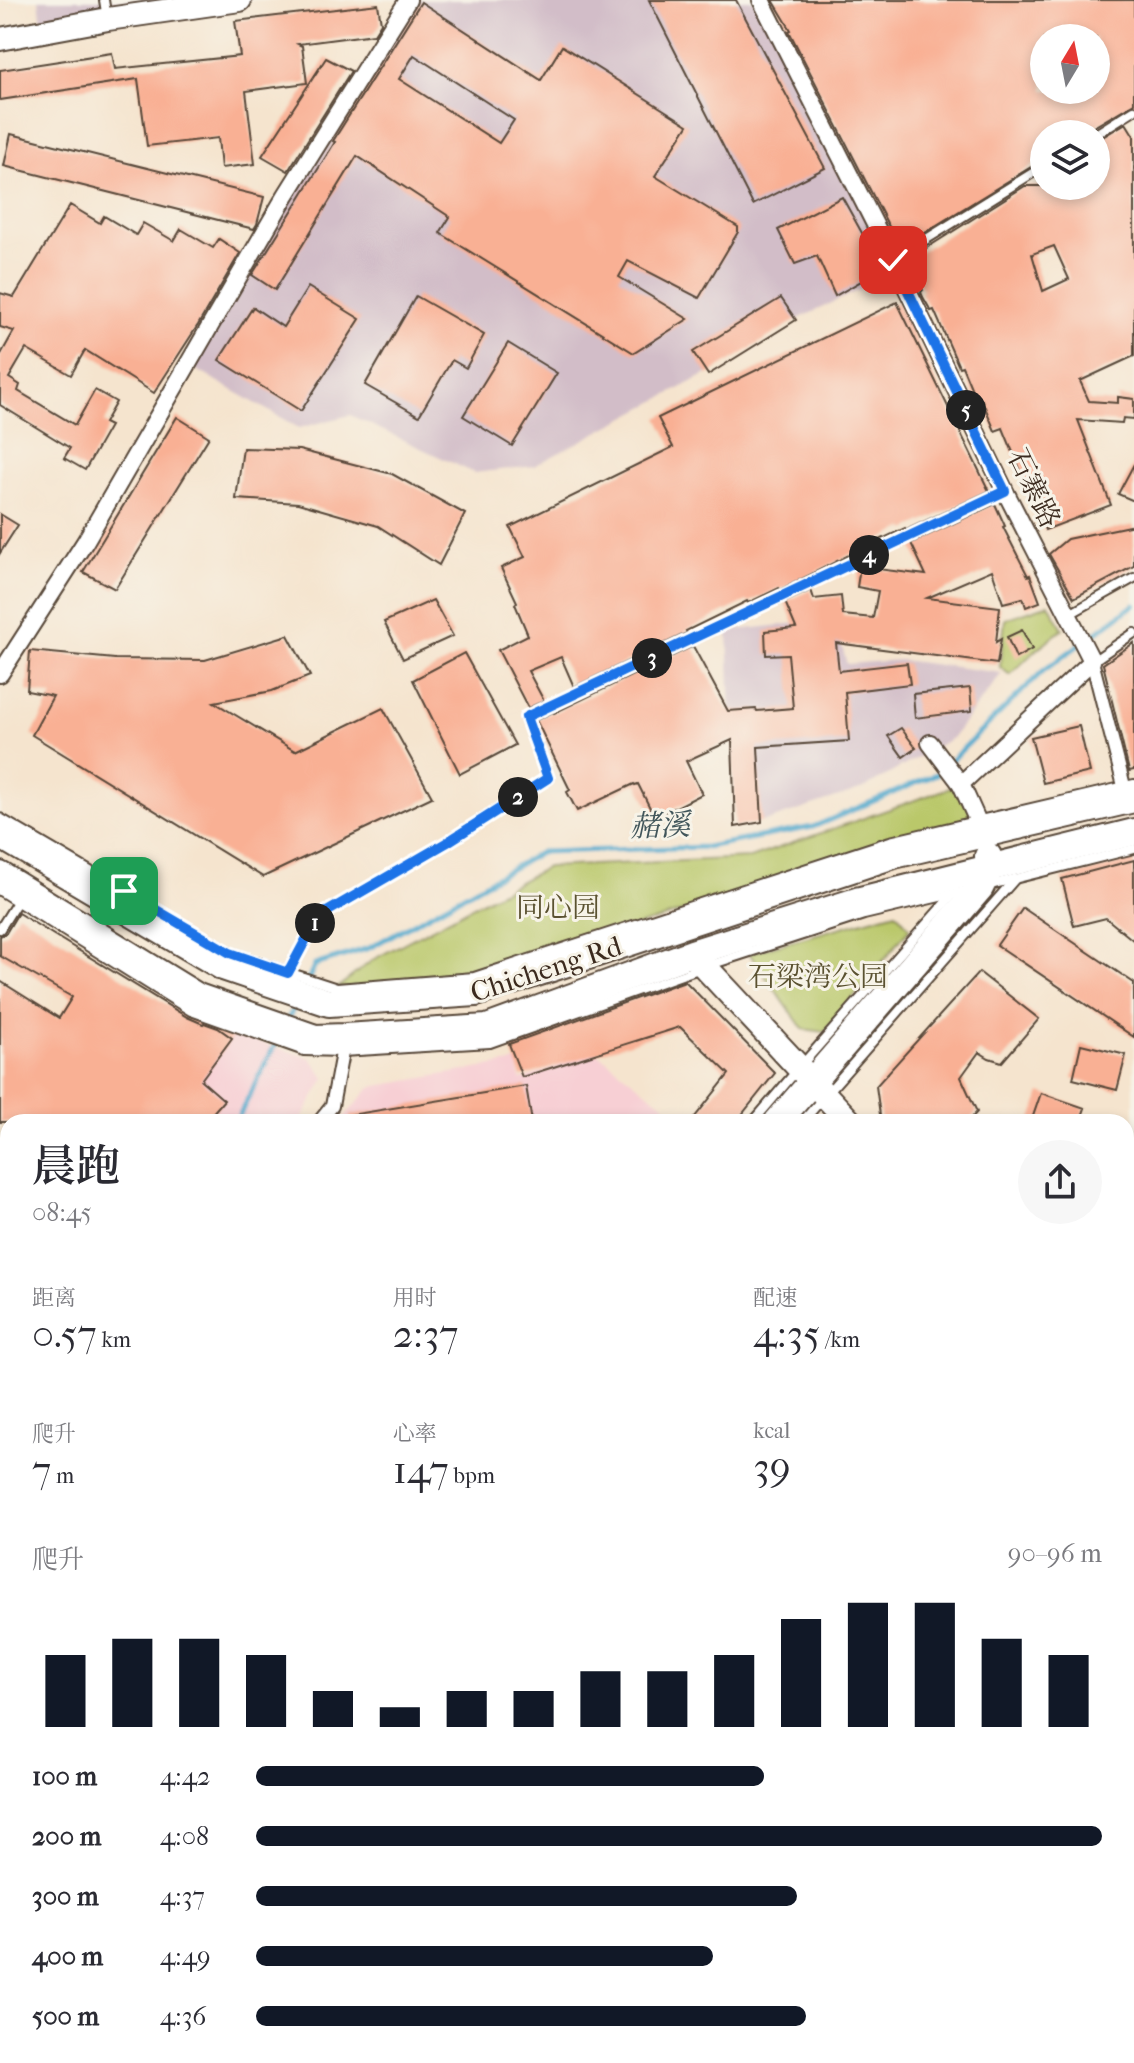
<!DOCTYPE html>
<html lang="zh">
<head>
<meta charset="utf-8">
<style>
  body { margin:0; font-family:"IM FELL French Canon","Noto Serif SC",serif; background:#f7f7f7; color:#2b2b33; height:100vh; display:flex; flex-direction:column; font-size:30px; white-space:nowrap }
  * { box-sizing:border-box; margin:0 }
  p { font-size:26px; color:#7c7c81 }
  .icon { flex:none; width:44px; height:44px; fill:none; stroke:currentColor; stroke-width:2; stroke-linecap:round; stroke-linejoin:round }
  .map { position:relative; flex:1; overflow:hidden }
  .details { position:absolute; left:0px; top:1114px; width:1134px; height:950px; display:flex; flex-direction:column; background:#fff; border-radius:24px 24px 0 0; box-shadow:0 4px 12px #0003 }
  .details>* { flex:none }
  .needle { width:52px; rotate:10deg }
  .controls { position:absolute; left:1030px; top:24px; display:grid; gap:16px }
  .controls a { display:grid; place-items:center; width:80px; height:80px; border-radius:50%; background:#fff; box-shadow:0 4px 12px #0003; font-size:40px }
  .pin { position:absolute; display:grid; place-items:center; width:68px; height:68px; color:#fff; margin:-34px; border-radius:16px; box-shadow:0 4px 12px #0006 }
  .km { position:absolute; width:40px; height:40px; margin:-20px; border-radius:50%; background:#222; color:#fff; font-size:22px; line-height:40px; text-align:center }
  .round { display:grid; place-items:center; flex:none; width:84px; height:84px; border-radius:42px; background:#f7f7f7 }
  .overview { display:flex; align-items:center; justify-content:space-between; height:136px; padding:0 32px }
  h1 { font-size:44px; font-weight:600; line-height:60px }
  .stats { display:grid; grid-template-columns:repeat(3,1fr); gap:12px; height:136px; padding:8px 32px }
  .stats div { display:grid; align-content:center }
  .stats b { font-size:40px; font-weight:600 }
  .stats small { font-size:22px; font-weight:400 }
  .stats p { font-size:22px }
  .chart { height:224px; padding:16px 32px }
  .chart p { display:flex; justify-content:space-between }
  .chart svg { width:100%; height:144px; margin-top:8px; stroke:#111827; stroke-width:6 }
  ul { padding:0 32px; list-style:none; font-size:26px }
  li { display:grid; grid-template-columns:128px 96px 1fr; align-items:center; height:60px }
  li i { height:20px; border-radius:10px; background:#111827 }
  .map>svg:first-child { display:block }
</style>
</head>
<body>
<div class="map">
<svg width="1134" height="2063" viewBox="0 0 1134 2063">
  <rect width="100%" height="100%" fill="#f7f3e8"/>
  <filter id="ink" filterUnits="userSpaceOnUse"><feTurbulence type="fractalNoise" baseFrequency=".0125" numOctaves="2"/><feDisplacementMap in="SourceGraphic" scale="16" xChannelSelector="R" yChannelSelector="G"/><feConvolveMatrix kernelMatrix="1 2 1 2 8 2 1 2 1" color-interpolation-filters="sRGB"/></filter>
  <filter id="wash" filterUnits="userSpaceOnUse"><feTurbulence type="fractalNoise" baseFrequency=".006" numOctaves="4" result="noise"/><feDisplacementMap in="SourceGraphic" scale="32" xChannelSelector="R" yChannelSelector="G"/><feGaussianBlur stdDeviation="1.8" result="paint"/><feColorMatrix in="noise" values="0 0 0 0 0 0 0 0 0 0 0 0 0 0 0 0 0 1.4 0 .05"/><feComposite in="paint" operator="in"/></filter>
  <g filter="url(#wash)">
    <rect width="100%" height="100%" fill="#f5e4ce"/>
    <g fill="#f7cfd4">
      <path d="M 211,1028 L 311,1058 L 325,1078 L 300,1122 L 104,1122 Z"/>
      <path d="M 596,1052 L 687,1122 L 340,1122 L 371,1087 L 517,1062 L 521,1080 Z"/>
      <path d="M 8,1197 L 8,1476 L 3,1482 L 0,1479 L 0,1202 Z"/>
    </g>
    <g fill="#d2bdc8">
      <path d="M 39,0 L 240,0 L 43,32 Z"/>
      <path d="M 409,0 L 761,0 L 899,271 L 796,320 L 707,374 L 534,466 L 474,473 L 350,415 L 299,428 L 188,365 Z"/>
      <path d="M 834,619 L 847,664 L 900,660 L 1002,673 L 952,738 L 863,789 L 767,821 L 735,827 L 728,631 Z"/>
    </g>
    <g fill="#bac86b" stroke="#7a7944" stroke-width="2">
      <path d="M 1049,604 L 1063,629 L 1038,648 L 1010,675 L 1000,667 L 1005,619 Z"/>
      <path d="M 961,784 L 977,820 L 474,977 L 337,988 L 374,959 L 547,867 L 750,858 Z"/>
      <path d="M 896,912 L 910,928 L 825,1032 L 803,1029 L 749,953 Z"/>
    </g>
    <g fill="none" stroke-linecap="round" stroke-linejoin="round">
      <g stroke="#4fa7cc" stroke-width="5">
        <path d="M 308,980 L 315,965 L 369,948 L 541,852 L 706,847 L 813,827 L 937,774 L 1043,671 L 1134,605"/>
        <path d="M 288,1019 L 298,1000"/>
        <path d="M 236,1122 L 278,1039"/>
        <path d="M 0,1332 L 8,1328"/>
      </g>
    </g>
    <g id="blocks">
      <g fill="#f9b094" fill-rule="evenodd">
        <path d="M 649,0 L 736,0 L 825,168 L 753,205 Z"/>
        <path d="M 773,0 L 1134,0 L 1134,103 L 1092,128 L 1089,134 L 1044,134 L 1044,159 L 901,247 L 887,223 L 789,31 L 791,30 ZM 1044,38 L 1096,38 L 1096,90 L 1044,90 Z"/>
        <path d="M 421,2 L 541,80 L 562,46 L 688,125 L 655,176 L 738,227 L 738,232 L 699,298 L 628,261 L 619,277 L 688,319 L 634,353 L 440,233 L 450,217 L 357,156 L 275,290 L 252,275 L 335,142 L 333,141 ZM 414,55 L 514,120 L 499,143 L 399,79 Z"/>
        <path d="M 378,4 L 381,23 L 374,34 L 298,44 L 302,46 L 307,83 L 246,91 L 255,164 L 221,168 L 218,138 L 147,146 L 138,79 L 0,100 L 0,70 L 112,53 L 115,69 L 240,56 L 235,21 Z"/>
        <path d="M 326,58 L 351,71 L 288,171 L 262,156 Z"/>
        <path d="M 1126,123 L 1134,136 L 1134,356 L 1080,381 L 1089,401 L 1118,403 L 1118,397 L 1134,399 L 1134,419 L 1123,418 L 1122,423 L 1078,420 L 1111,505 L 1045,530 L 1003,428 L 995,431 L 982,400 L 977,402 L 962,366 L 959,367 L 934,310 L 931,311 L 923,297 L 921,292 L 923,290 L 906,261 L 1025,186 L 1096,186 L 1096,141 ZM 1054,246 L 1069,279 L 1043,291 L 1032,254 Z"/>
        <path d="M 11,134 L 264,197 L 257,224 L 254,229 L 4,166 Z"/>
        <path d="M 842,197 L 882,269 L 835,296 L 817,256 L 795,264 L 778,230 Z"/>
        <path d="M 70,205 L 100,223 L 104,216 L 136,235 L 143,223 L 174,241 L 181,229 L 213,248 L 219,239 L 240,253 L 198,325 L 154,393 L 85,350 L 71,375 L 26,349 L 9,378 L 20,385 L 18,391 L 75,425 L 95,390 L 116,402 L 104,423 L 110,426 L 85,470 L 64,458 L 70,448 L 0,405 L 0,356 L 14,331 L 0,327 L 0,293 L 14,297 Z"/>
        <path d="M 308,287 L 360,319 L 301,411 L 219,360 L 253,307 L 283,327 Z"/>
        <path d="M 416,296 L 484,335 L 466,368 L 452,360 L 419,416 L 365,385 Z"/>
        <path d="M 781,298 L 796,320 L 708,375 L 693,352 Z"/>
        <path d="M 897,302 L 989,491 L 906,530 L 905,528 L 863,548 L 780,590 L 779,588 L 748,603 L 747,601 L 686,631 L 687,633 L 574,687 L 561,657 L 528,671 L 544,701 L 528,708 L 498,650 L 528,635 L 515,604 L 517,602 L 501,568 L 525,557 L 510,527 L 673,447 L 658,418 Z"/>
        <path d="M 508,343 L 557,373 L 512,446 L 463,416 Z"/>
        <path d="M 177,417 L 209,437 L 115,589 L 83,572 Z"/>
        <path d="M 243,448 L 299,450 L 392,474 L 465,514 L 439,565 L 378,526 L 298,503 L 236,499 Z"/>
        <path d="M 1134,464 L 1134,501 L 1118,494 Z"/>
        <path d="M 995,504 L 1005,526 L 1003,527 L 1028,576 L 1030,575 L 1040,602 L 1026,607 L 1023,598 L 1003,603 L 992,570 L 927,598 L 1000,607 L 996,642 L 1001,639 L 997,664 L 836,643 L 839,671 L 907,663 L 910,684 L 845,692 L 849,741 L 758,747 L 762,822 L 735,827 L 732,740 L 686,761 L 702,794 L 655,818 L 638,784 L 635,785 L 634,784 L 577,811 L 567,792 L 570,790 L 536,720 L 553,712 L 554,713 L 693,646 L 728,711 L 756,709 L 757,711 L 793,708 L 788,654 L 766,655 L 765,631 L 796,628 L 785,602 L 811,590 L 814,599 L 841,596 L 843,615 L 873,618 L 878,591 L 857,587 L 860,567 L 869,563 L 878,564 L 877,569 L 926,575 L 911,543 Z"/>
        <path d="M 0,514 L 18,525 L 0,553 Z"/>
        <path d="M 1134,525 L 1134,566 L 1074,598 L 1049,554 L 1067,539 Z"/>
        <path d="M 433,600 L 453,636 L 403,659 L 384,622 Z"/>
        <path d="M 1022,630 L 1032,649 L 1016,658 L 1007,637 Z"/>
        <path d="M 288,635 L 310,676 L 272,691 L 214,702 L 295,751 L 383,708 L 432,797 L 263,877 L 32,735 L 53,696 L 27,691 L 30,651 L 115,659 L 205,660 Z"/>
        <path d="M 1134,643 L 1134,770 L 1129,771 L 1103,664 Z"/>
        <path d="M 464,653 L 515,745 L 460,774 L 413,680 Z"/>
        <path d="M 970,688 L 972,711 L 915,718 L 913,694 Z"/>
        <path d="M 1079,726 L 1090,772 L 1043,783 L 1031,737 Z"/>
        <path d="M 901,728 L 916,748 L 903,757 L 888,736 Z"/>
        <path d="M 1134,860 L 1134,941 L 1106,918 L 1074,926 L 1062,879 Z"/>
        <path d="M 1023,908 L 1134,983 L 1134,1037 L 997,945 Z"/>
        <path d="M 18,913 L 187,1017 L 203,1024 L 204,1023 L 218,1028 L 232,1038 L 201,1080 L 224,1100 L 205,1122 L 0,1122 L 0,981 L 59,1018 L 72,997 L 0,956 L 0,936 L 6,933 Z"/>
        <path d="M 979,972 L 1039,1019 L 1002,1062 L 989,1058 L 979,1052 L 961,1077 L 977,1112 L 968,1122 L 881,1122 L 876,1086 Z"/>
        <path d="M 685,981 L 775,1073 L 736,1122 L 691,1122 L 729,1074 L 680,1027 L 522,1077 L 509,1044 Z"/>
        <path d="M 1081,1044 L 1126,1055 L 1117,1090 L 1073,1079 Z"/>
        <path d="M 526,1086 L 532,1122 L 350,1122 L 350,1115 Z"/>
        <path d="M 1041,1093 L 1085,1108 L 1080,1122 L 1031,1122 Z"/>
      </g>
    </g>
  </g>
  <g filter="url(#ink)">
    <use href="#blocks" fill-opacity="0" stroke="#574638" stroke-width="2"/>
    <g fill="none" stroke-linecap="round" stroke-linejoin="round">
      <defs>
        <g id="service">
          <path d="M 104,0 L 107,19"/>
          <path d="M 1096,134 L 1134,110"/>
          <path d="M 893,260 L 1044,166"/>
          <path d="M 1068,615 L 1134,578"/>
          <path d="M 1093,661 L 1134,633"/>
          <path d="M 0,818 L 230,953 L 337,988 L 474,977 L 890,841 L 1134,784"/>
          <path d="M 990,885 L 1134,849"/>
          <path d="M 0,891 L 191,1011 L 304,1051 L 342,1052 L 490,1043 L 704,967 L 864,915 L 969,890"/>
          <path d="M 0,929 L 20,897"/>
          <path d="M 288,973 L 318,917 L 446,843 L 548,778 L 526,717 L 1005,491"/>
          <path d="M 753,1122 L 799,1068 L 953,894"/>
          <path d="M 802,1122 L 1015,879"/>
          <path d="M 0,2019 L 8,2009"/>
          <path d="M 256,2056 L 265,2063"/>
          <path d="M 8,2063 L 14,2056"/>
          <path d="M 202,2063 L 207,2056"/>
          <path d="M 656,2063 L 662,2056"/>
        </g>
        <g id="pedestrian">
          <path d="M 1092,661 L 1124,786"/>
          <path d="M 319,1122 L 332,1106 L 345,1037"/>
          <path d="M 1126,1324 L 1134,1316"/>
          <path d="M 0,1343 L 8,1352"/>
          <path d="M 0,1387 L 8,1381"/>
          <path d="M 0,1940 L 8,1948"/>
        </g>
        <g id="minor">
          <path d="M 761,0 L 893,260 L 1005,491 L 1092,661 L 961,784 L 983,833"/>
          <path d="M 0,674 L 85,542 L 286,195 L 408,0"/>
          <path d="M 930,743 L 961,784"/>
        </g>
        <path id="tertiary" d="M 0,39 L 108,19 L 240,0"/>
        <g id="secondary">
          <path d="M 692,953 L 850,1122"/>
          <path d="M 1126,1461 L 1134,1472"/>
          <path d="M 0,1618 L 8,1625"/>
          <path d="M 523,2056 L 532,2063"/>
        </g>
        <g id="primary">
          <path d="M 0,835 L 223,967 L 329,1003 L 476,993 L 894,855 L 1134,799"/>
          <path d="M 0,875 L 198,997 L 315,1038 L 345,1037 L 487,1028 L 692,953 L 860,900 L 1134,832"/>
          <path d="M 777,1122 L 980,888 L 990,868 L 988,856"/>
          <path d="M 0,2045 L 8,2036"/>
        </g>
      </defs>
      <use href="#service" stroke="#574638" stroke-width="12"/>
      <use href="#pedestrian" stroke="#574638" stroke-width="16"/>
      <use href="#minor" stroke="#574638" stroke-width="20"/>
      <use href="#tertiary" stroke="#574638" stroke-width="26"/>
      <use href="#secondary" stroke="#574638" stroke-width="28"/>
      <use href="#primary" stroke="#574638" stroke-width="30"/>
      <g stroke="#574638" stroke-width="3" stroke-dasharray="6 6" stroke-linecap="butt">
        <path d="M 1126,1559 L 1134,1555"/>
        <path d="M 1126,1711 L 1134,1717"/>
        <path d="M 1126,1747 L 1134,1741"/>
        <path d="M 1045,2056 L 1056,2063"/>
        <path d="M 1002,2063 L 1010,2056"/>
        <path d="M 1125,2063 L 1134,2050"/>
      </g>
      <use href="#service" stroke="#fff" stroke-width="8"/>
      <use href="#pedestrian" stroke="#fff" stroke-width="12"/>
      <use href="#minor" stroke="#fff" stroke-width="16"/>
      <use href="#tertiary" stroke="#fff" stroke-width="22"/>
      <use href="#secondary" stroke="#fff" stroke-width="24"/>
      <use href="#primary" stroke="#fff" stroke-width="26"/>
    </g>
  </g>
  <g fill="none" stroke-linecap="round" stroke-linejoin="round" filter="url(#ink)">
    <defs>
      <path id="route" d="M 124,891 L 230,953 L 288,973 L 318,917 L 446,843 L 548,778 L 526,717 L 1005,491 L 893,260"/>
    </defs>
    <use href="#route" stroke="#fff" stroke-width="16"/>
    <use href="#route" stroke="#1a73e8" stroke-width="10"/>
  </g>
  <g text-anchor="middle" dominant-baseline="central" stroke-width="6" stroke-linejoin="round" paint-order="stroke">
    <g font-size="28" fill="#3b2a1e" stroke="#f7f3e8">
      <text transform="translate(1034 488) rotate(64)">石寨路</text>
      <text transform="translate(546 969) rotate(-18)">Chicheng Rd</text>
    </g>
    <g font-size="28" fill="#5b5231" stroke="#f7f3e8">
      <text x="558" y="907">同心园</text>
      <text x="818" y="976">石梁湾公园</text>
    </g>
    <g font-size="30" font-style="italic" fill="#42565b" stroke="#f7f3e8">
      <text transform="translate(660 826) rotate(-2)">赭溪</text>
    </g>
  </g>
</svg>
<div class="controls">
<a><svg class="needle" viewBox="-14 -14 28 28"><path d="M0-13l5 13h-10z" fill="#e53935"/><path d="M0 13l5-13h-10z" fill="#7c7c81"/></svg></a>
<a><svg class="icon" aria-label="layers" viewBox="0 0 24 24"><path d="M12 4l9 5-9 5-9-5zM3 14l9 5 9-5"/></svg></a>
</div>
<div class="pin" style="left:124px;top:891px;background:#1e9e55"><svg class="icon" aria-label="arrive" viewBox="0 0 24 24"><path d="M6 21V4h12l-3 4 3 4H6"/></svg></div>
<div class="pin" style="left:893px;top:260px;background:#d93025"><svg class="icon" aria-label="check" viewBox="0 0 24 24"><path d="M5 12l5 5 9-10"/></svg></div>
<b class="km" style="left:315px;top:923px">1</b>
<b class="km" style="left:518px;top:797px">2</b>
<b class="km" style="left:652px;top:658px">3</b>
<b class="km" style="left:869px;top:555px">4</b>
<b class="km" style="left:966px;top:410px">5</b>
<section class="details">
<div class="overview"><div><h1>晨跑</h1><p>08:45</p></div><a class="round"><svg class="icon" aria-label="share" viewBox="0 0 24 24"><path d="M12 15V3M7 8l5-5 5 5M5 13v7h14v-7"/></svg></a></div>
<div class="stats">
<div><p>距离</p><b>0.57<small> km</small></b></div>
<div><p>用时</p><b>2:37</b></div>
<div><p>配速</p><b>4:35<small> /km</small></b></div>
</div>
<div class="stats">
<div><p>爬升</p><b>7<small> m</small></b></div>
<div><p>心率</p><b>147<small> bpm</small></b></div>
<div><p>kcal</p><b>39</b></div>
</div>
<div class="chart"><p><span>爬升</span>90–96 m</p>
<svg viewBox="0 0 160 44" preserveAspectRatio="none"><path d="M5 44V22M15 44V17M25 44V17M35 44V22M45 44V33M55 44V38M65 44V33M75 44V33M85 44V27M95 44V27M105 44V22M115 44V11M125 44V6M135 44V6M145 44V17M155 44V22"/></svg>
</div>
<ul>
<li><b>100 m</b>4:42<i style="width:60%"></i></li>
<li><b>200 m</b>4:08<i style="width:100%"></i></li>
<li><b>300 m</b>4:37<i style="width:64%"></i></li>
<li><b>400 m</b>4:49<i style="width:54%"></i></li>
<li><b>500 m</b>4:36<i style="width:65%"></i></li>
</ul>
</section>
</div>
</body>
</html>
